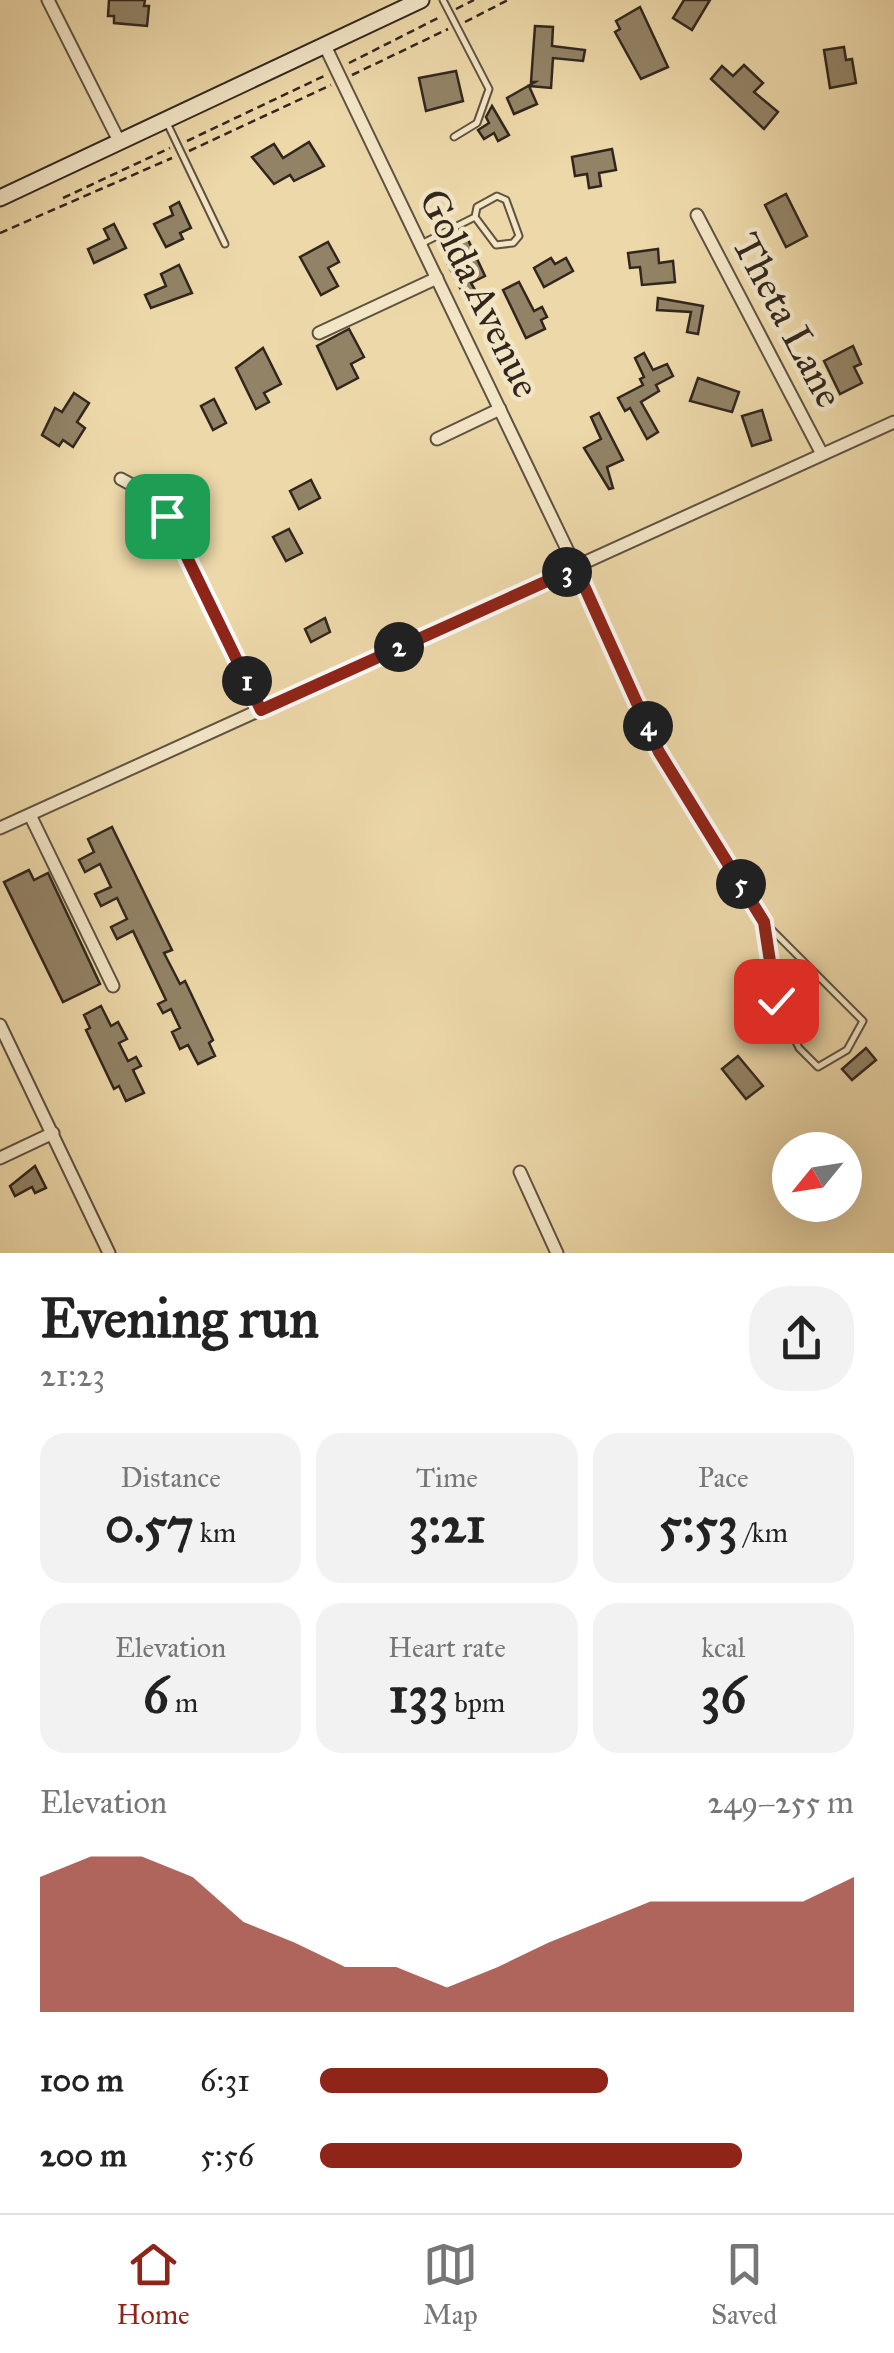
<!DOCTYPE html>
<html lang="en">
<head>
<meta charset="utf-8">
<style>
  body { margin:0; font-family:"IM FELL Great Primer",serif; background:#f2f2f2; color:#222; height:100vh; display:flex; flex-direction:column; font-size:38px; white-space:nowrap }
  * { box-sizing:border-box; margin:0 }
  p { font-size:32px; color:#767676 }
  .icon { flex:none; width:55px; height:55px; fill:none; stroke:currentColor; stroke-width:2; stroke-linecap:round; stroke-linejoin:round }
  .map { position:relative; height:1253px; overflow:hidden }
  .details { display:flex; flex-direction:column; background:#fff; flex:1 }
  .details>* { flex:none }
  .needle { width:65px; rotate:240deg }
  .fabs { position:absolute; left:772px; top:1132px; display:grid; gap:20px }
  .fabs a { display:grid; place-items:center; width:90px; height:90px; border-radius:50%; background:#fff; box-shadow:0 10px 40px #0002; font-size:50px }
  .pin { position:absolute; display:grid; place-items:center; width:85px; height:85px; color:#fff; margin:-42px; border-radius:20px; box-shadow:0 5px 15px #0006 }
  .km { position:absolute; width:50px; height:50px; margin:-25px; border-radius:50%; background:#222; color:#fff; font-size:28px; line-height:50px; text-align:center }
  .round { display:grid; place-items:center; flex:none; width:105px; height:105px; border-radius:40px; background:#f2f2f2 }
  .overview { display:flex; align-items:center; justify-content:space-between; height:170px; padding:0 40px }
  h1 { font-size:55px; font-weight:800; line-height:75px }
  .stats { display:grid; grid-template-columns:repeat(3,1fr); gap:15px; height:170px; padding:10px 40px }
  .stats div { display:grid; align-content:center; border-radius:25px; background:#f2f2f2; text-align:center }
  .stats b { font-size:50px; font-weight:800 }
  .stats small { font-size:28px; font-weight:400 }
  .stats p { font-size:28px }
  .chart { height:280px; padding:20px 40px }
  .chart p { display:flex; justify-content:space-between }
  .chart svg { width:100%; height:180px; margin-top:10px; fill:#8f2418; opacity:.7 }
  ul { padding:0 40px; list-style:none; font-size:32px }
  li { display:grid; grid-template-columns:160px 120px 1fr; align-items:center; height:75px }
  li i { height:25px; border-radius:12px; background:#8f2418 }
  .menu { display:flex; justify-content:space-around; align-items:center; height:140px; border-top:2px solid #e0e0e0; background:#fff; font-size:28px; color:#767676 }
  .menu a { display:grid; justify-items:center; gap:5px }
  .menu .selected { color:#8f2418 }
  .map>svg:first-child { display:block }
</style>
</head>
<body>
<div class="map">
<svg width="894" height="1253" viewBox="0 0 894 1253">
  <rect width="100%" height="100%" fill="#edd8a9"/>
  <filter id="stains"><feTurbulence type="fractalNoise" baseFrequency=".002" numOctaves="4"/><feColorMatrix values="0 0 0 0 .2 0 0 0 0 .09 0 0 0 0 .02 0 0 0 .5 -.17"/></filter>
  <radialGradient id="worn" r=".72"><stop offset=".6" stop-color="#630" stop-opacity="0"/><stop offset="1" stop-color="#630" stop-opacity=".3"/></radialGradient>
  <g fill="#928366" stroke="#30261e" stroke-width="2.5">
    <path d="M 109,0 L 145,0 L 144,6 L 149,6 L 147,26 L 114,23 L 114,16 L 108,16 Z"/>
    <path d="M 684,0 L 710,0 L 692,30 L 673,18 Z"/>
    <path d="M 640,7 L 668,67 L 641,79 L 615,32 L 620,29 L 616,21 Z"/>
    <path d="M 535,26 L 553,27 L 552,46 L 585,50 L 583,61 L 553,58 L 551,88 L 529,86 L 537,104 L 514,114 L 507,98 L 535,82 L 531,82 Z"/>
    <path d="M 844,47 L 846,60 L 852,59 L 856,83 L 830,88 L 824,50 Z"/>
    <path d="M 744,65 L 763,83 L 754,92 L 778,112 L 764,129 L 711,79 L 722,66 L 733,76 Z"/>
    <path d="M 456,71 L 463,101 L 426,111 L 419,78 Z"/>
    <path d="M 492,106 L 509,135 L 498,141 L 494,133 L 484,139 L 478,130 L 489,123 L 486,117 Z"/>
    <path d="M 309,142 L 324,166 L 294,181 L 290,175 L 274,184 L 252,157 L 274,144 L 283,158 Z"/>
    <path d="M 612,149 L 616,170 L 599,173 L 601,186 L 589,188 L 587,174 L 575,176 L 572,157 Z"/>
    <path d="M 786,194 L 807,236 L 786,247 L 765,205 Z"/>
    <path d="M 179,202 L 191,228 L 180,233 L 183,239 L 166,247 L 154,224 L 173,215 L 170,207 Z"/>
    <path d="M 114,224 L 126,248 L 94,263 L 88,249 L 109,239 L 104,229 Z"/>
    <path d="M 464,231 L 485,276 L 471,283 L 478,295 L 467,301 L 448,265 L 459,259 L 449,239 Z"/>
    <path d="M 328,242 L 339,262 L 328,268 L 338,286 L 321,295 L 300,257 Z"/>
    <path d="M 658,249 L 659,263 L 673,261 L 675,282 L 642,285 L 640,267 L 630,268 L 628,253 Z"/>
    <path d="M 551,258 L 555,264 L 566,258 L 573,271 L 544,287 L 534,268 Z"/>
    <path d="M 179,265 L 192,293 L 151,308 L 145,295 L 166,286 L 161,274 Z"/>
    <path d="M 519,282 L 534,311 L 542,307 L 547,317 L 541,320 L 545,329 L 526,338 L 503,290 Z"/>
    <path d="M 658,298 L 703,306 L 698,334 L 687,332 L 691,312 L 657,310 Z"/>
    <path d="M 349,329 L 364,357 L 351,364 L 358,378 L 337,389 L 317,346 Z"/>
    <path d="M 853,346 L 861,364 L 854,367 L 862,383 L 840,394 L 824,361 Z"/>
    <path d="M 263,348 L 281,384 L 264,393 L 269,402 L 256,409 L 236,368 Z"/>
    <path d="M 644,353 L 653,370 L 667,364 L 673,376 L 656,385 L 659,391 L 641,402 L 658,432 L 647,439 L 630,408 L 625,411 L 618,398 L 643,385 L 640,379 L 644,377 L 635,358 Z"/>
    <path d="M 698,378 L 739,392 L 732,412 L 690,401 Z"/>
    <path d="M 74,393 L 89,403 L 77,422 L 85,428 L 73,447 L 63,440 L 59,446 L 42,435 L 55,408 L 62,412 Z"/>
    <path d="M 214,399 L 226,423 L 213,430 L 201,406 Z"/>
    <path d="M 762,410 L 771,440 L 752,446 L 742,416 Z"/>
    <path d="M 599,413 L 623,460 L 607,467 L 613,488 L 609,489 L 584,448 L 601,439 L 591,417 Z"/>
    <path d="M 311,480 L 320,498 L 299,509 L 290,491 Z"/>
    <path d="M 289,529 L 302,553 L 286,561 L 273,537 Z"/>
    <path d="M 325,618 L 330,632 L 311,642 L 305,629 Z"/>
    <path d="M 112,827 L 172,950 L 164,953 L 180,984 L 185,981 L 213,1040 L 209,1043 L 215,1056 L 198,1064 L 188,1045 L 180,1049 L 172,1032 L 180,1028 L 171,1009 L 163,1013 L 158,1004 L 166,1000 L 133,931 L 117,939 L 111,927 L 127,919 L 117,898 L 101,906 L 95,894 L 111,887 L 100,864 L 85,872 L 79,860 L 94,852 L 88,839 Z"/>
    <path d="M 29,870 L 34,880 L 48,873 L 100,984 L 63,1002 L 4,882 Z"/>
    <path d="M 101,1006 L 111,1026 L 118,1022 L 127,1039 L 119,1043 L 128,1061 L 136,1057 L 141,1066 L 133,1070 L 144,1093 L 126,1101 L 119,1086 L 114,1089 L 86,1030 L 90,1028 L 84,1015 Z"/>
    <path d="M 866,1048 L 876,1060 L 852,1080 L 842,1069 Z"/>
    <path d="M 738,1056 L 763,1086 L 746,1099 L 722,1069 Z"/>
    <path d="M 35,1166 L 46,1188 L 35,1193 L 32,1187 L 15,1196 L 10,1186 Z"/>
  </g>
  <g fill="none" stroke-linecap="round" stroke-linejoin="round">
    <defs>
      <g id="lane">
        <path d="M 443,0 L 489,89 L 477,123 L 454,137"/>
        <path d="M 168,125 L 225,244"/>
        <path d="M 423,243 L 475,217 L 477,207 L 497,196 L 506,200 L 519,236 L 513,243 L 496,245 L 475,217"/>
        <path d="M 576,568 L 659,751 L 764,922 L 776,1001 L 799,1048 L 818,1067 L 847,1050 L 863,1021 L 764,922"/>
      </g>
      <g id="street">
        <path d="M 48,0 L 119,141"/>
        <path d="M 325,46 L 576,568"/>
        <path d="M 697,215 L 822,454"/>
        <path d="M 319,333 L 437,278"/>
        <path d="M 437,439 L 500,409"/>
        <path d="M 121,479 L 147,493 L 167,516 L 261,710"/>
        <path d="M 30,815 L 113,986"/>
        <path d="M 0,828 L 894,422"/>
        <path d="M 0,1025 L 109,1253"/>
        <path d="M 0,1158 L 53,1133"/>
        <path d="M 520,1172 L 557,1253"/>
      </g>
      <path id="secondary" d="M 0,198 L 421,0"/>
    </defs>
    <use href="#lane" stroke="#5f5241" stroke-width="9"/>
    <use href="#street" stroke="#5f5241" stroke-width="15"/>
    <use href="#secondary" stroke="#30261e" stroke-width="19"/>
    <g stroke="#30261e" stroke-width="2.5" stroke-dasharray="8 5" stroke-linecap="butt">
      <path d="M 456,9 L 474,0"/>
      <path d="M 465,22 L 508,0"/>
      <path d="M 349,63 L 440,17"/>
      <path d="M 352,75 L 448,29"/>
      <path d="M 187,141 L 324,76"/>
      <path d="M 189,151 L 331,85"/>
      <path d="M 63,198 L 170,148"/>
      <path d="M 0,233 L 172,158"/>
    </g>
    <use href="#lane" stroke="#f3e6c7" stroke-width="5"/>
    <use href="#street" stroke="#f3e6c7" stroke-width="11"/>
    <use href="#secondary" stroke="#f3e6c7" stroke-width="15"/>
  </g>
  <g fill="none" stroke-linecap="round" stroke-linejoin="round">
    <defs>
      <path id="route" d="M 167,516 L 261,710 L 576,568 L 659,752 L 764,922 L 776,1001"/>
    </defs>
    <use href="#route" stroke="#fff" stroke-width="20"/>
    <use href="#route" stroke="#8f2418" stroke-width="12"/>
  </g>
  <g text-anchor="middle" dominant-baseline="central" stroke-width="9" stroke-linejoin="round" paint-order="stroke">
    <g font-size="40" fill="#30261e" stroke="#f3e6c7">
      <text transform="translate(480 293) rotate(64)">Golda Avenue</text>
      <text transform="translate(788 320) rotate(62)">Theta Lane</text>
    </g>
  </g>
  <rect width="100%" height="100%" filter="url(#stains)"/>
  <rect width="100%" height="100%" fill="url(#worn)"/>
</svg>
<div class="fabs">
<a><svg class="needle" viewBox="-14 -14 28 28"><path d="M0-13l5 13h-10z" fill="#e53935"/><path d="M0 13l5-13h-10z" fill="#767676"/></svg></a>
</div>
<div class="pin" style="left:167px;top:516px;background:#1e9e55"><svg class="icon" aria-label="arrive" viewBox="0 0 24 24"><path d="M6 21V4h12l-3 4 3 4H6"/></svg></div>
<div class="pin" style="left:776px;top:1001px;background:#d93025"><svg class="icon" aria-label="check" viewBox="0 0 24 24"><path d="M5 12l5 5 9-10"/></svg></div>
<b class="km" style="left:247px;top:681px">1</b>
<b class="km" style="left:399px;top:647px">2</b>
<b class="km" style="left:567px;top:572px">3</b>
<b class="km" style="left:648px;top:726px">4</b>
<b class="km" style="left:741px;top:884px">5</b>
</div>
<section class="details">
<div class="overview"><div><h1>Evening run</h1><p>21:23</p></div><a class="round"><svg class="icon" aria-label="share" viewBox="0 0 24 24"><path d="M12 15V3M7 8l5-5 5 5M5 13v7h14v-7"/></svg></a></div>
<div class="stats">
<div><p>Distance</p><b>0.57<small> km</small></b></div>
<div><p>Time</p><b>3:21</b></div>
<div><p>Pace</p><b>5:53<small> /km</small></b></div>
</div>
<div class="stats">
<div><p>Elevation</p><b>6<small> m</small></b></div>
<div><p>Heart rate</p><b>133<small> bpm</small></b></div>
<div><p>kcal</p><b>36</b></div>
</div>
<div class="chart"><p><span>Elevation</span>249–255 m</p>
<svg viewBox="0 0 160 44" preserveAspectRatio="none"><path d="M0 44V11L10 6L20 6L30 11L40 22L50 27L60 33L70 33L80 38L90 33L100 27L110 22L120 17L130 17L140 17L150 17L160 11V44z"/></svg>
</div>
<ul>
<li><b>100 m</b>6:31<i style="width:54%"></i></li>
<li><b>200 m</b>5:56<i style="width:79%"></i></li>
</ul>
</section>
<nav class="menu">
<a class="selected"><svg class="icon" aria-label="home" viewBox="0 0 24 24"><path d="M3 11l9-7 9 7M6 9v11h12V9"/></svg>Home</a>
<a><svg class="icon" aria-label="map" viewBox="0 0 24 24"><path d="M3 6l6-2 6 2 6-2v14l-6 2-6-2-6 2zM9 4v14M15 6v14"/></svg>Map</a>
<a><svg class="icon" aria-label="saved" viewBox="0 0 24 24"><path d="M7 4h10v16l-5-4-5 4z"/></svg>Saved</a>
</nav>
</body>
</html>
